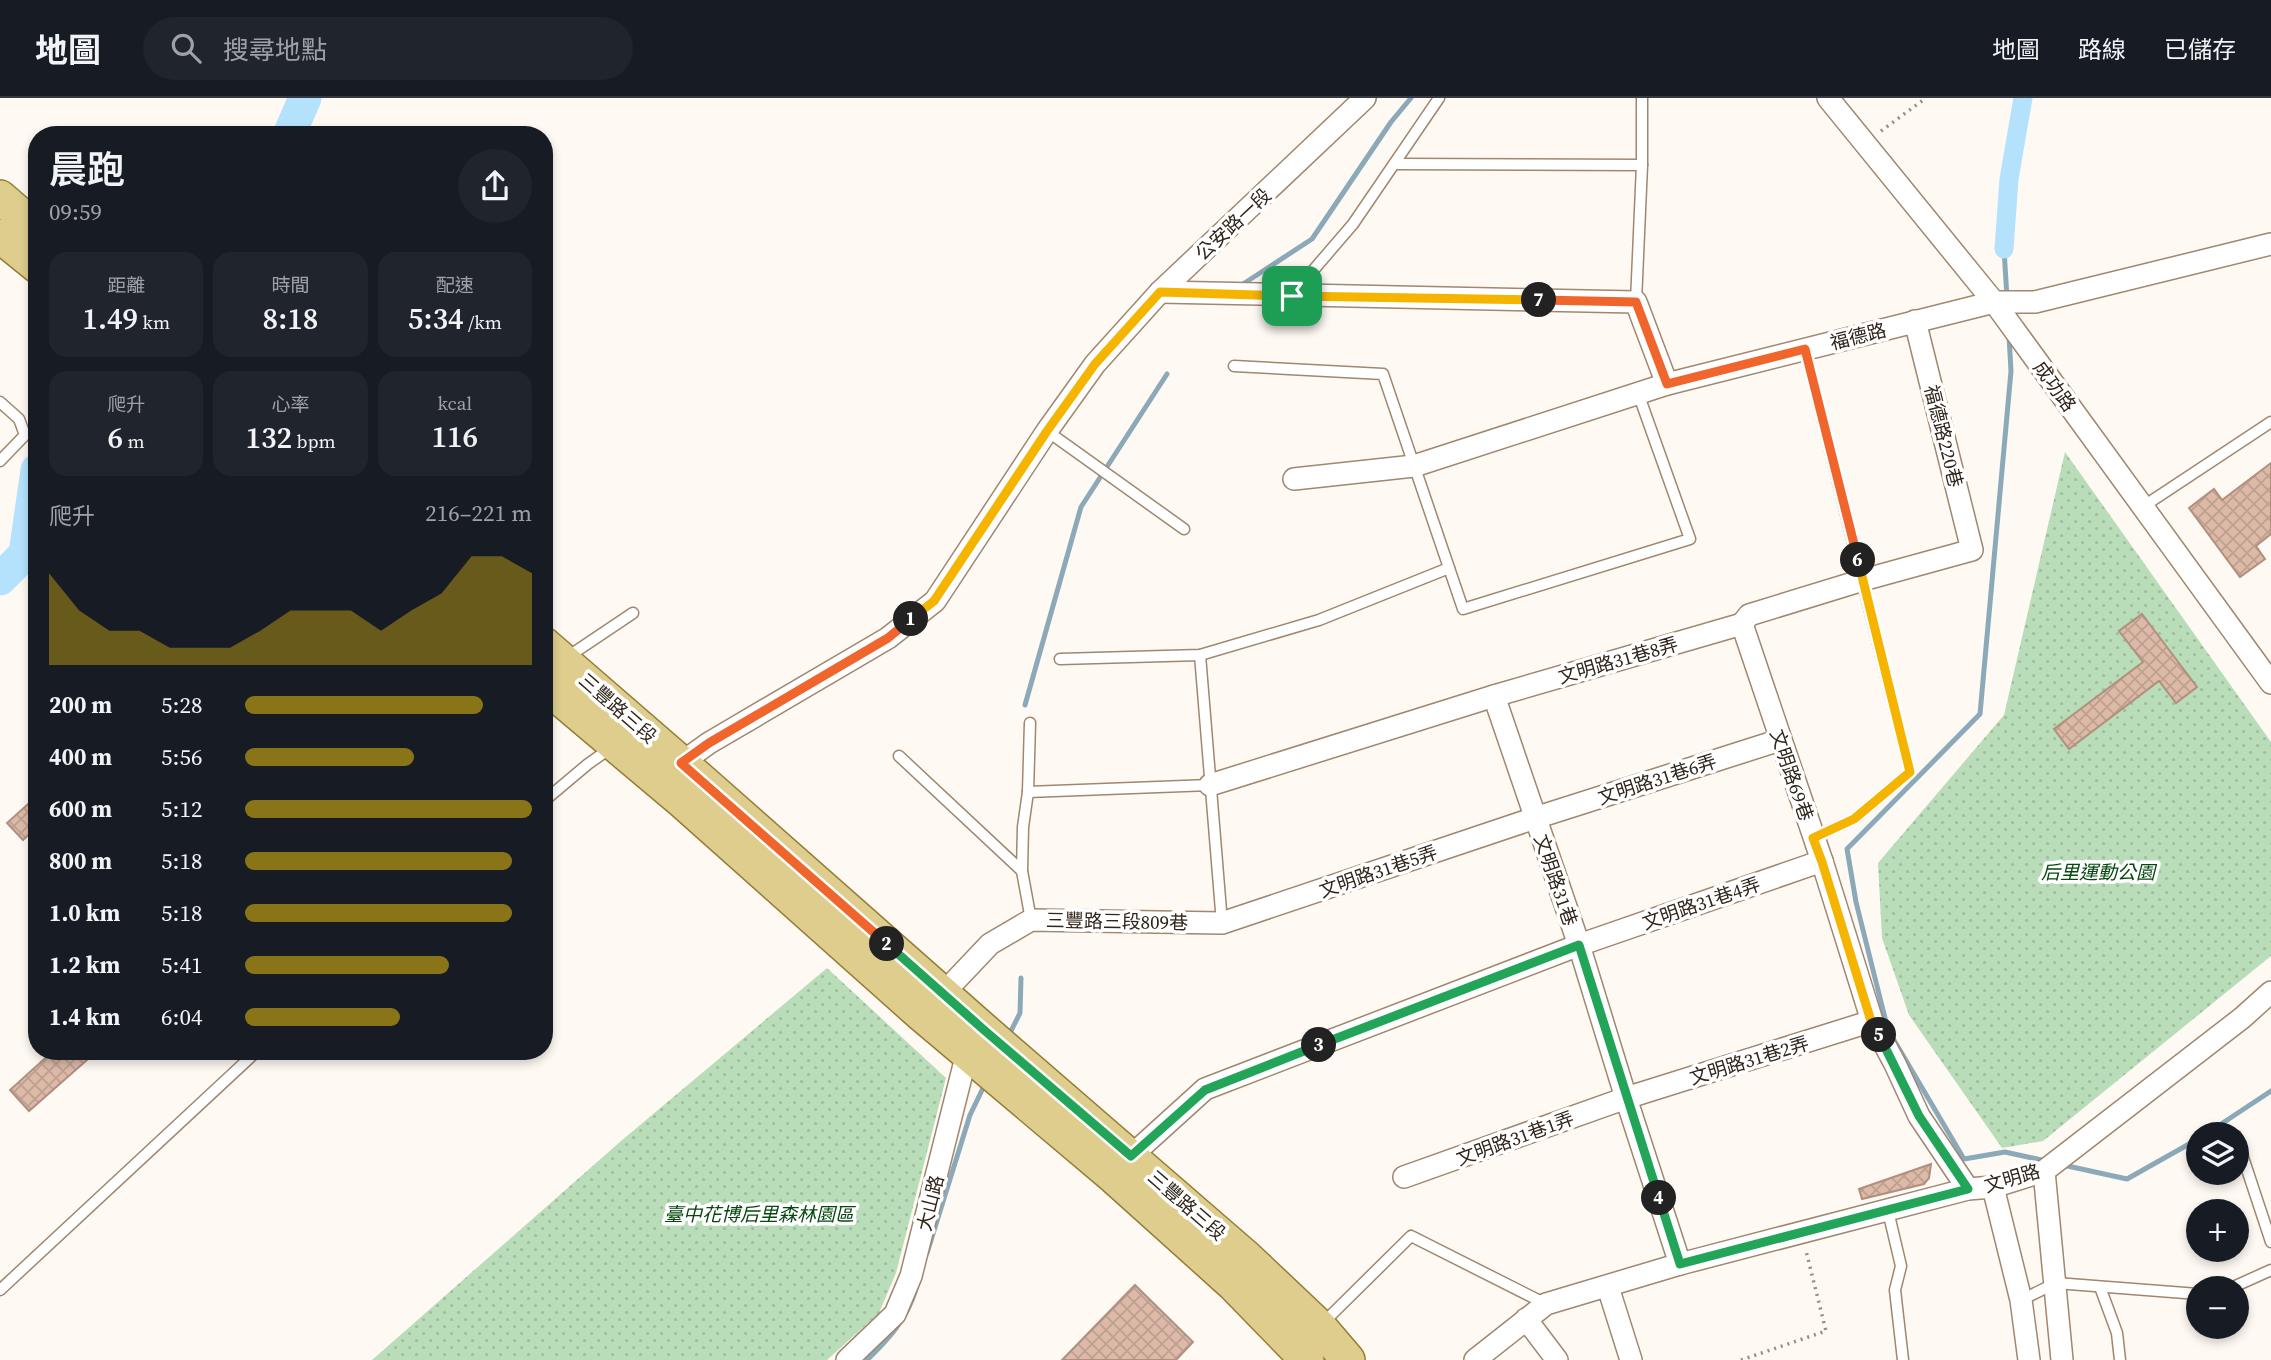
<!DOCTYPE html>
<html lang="zh-TW">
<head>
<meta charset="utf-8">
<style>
  body { margin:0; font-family:"Source Serif 4","Noto Sans TC",serif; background:#20242c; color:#f1f3f6; height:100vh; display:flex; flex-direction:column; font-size:26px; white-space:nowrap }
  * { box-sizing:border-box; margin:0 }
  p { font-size:23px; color:#9ea1a6 }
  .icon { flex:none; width:38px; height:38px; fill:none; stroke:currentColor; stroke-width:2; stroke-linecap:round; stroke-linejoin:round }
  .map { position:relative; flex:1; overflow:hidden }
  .side { position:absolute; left:28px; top:28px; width:525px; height:934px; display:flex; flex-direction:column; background:#171b24; border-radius:28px; box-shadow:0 4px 10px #0003 }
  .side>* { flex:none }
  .controls { position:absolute; left:2186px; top:1024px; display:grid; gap:14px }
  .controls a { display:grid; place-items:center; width:63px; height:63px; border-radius:50%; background:#171b24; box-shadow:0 4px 10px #0003; font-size:35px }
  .pin { position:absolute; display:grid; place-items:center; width:60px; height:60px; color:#fff; margin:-30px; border-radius:14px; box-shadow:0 4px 10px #0006 }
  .km { position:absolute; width:35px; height:35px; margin:-18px; border-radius:50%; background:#222; color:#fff; font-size:19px; line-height:35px; text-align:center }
  .round { display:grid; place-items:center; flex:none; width:74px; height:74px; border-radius:37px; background:#20242c }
  .headline { display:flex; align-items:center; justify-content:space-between; height:119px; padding:0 21px }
  h1 { font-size:38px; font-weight:600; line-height:52px }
  .figures { display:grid; grid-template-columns:repeat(3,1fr); gap:10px; height:119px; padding:7px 21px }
  .figures div { display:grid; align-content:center; border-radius:18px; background:#20242c; text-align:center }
  .figures b { font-size:30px; font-weight:600 }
  .figures small { font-size:19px; font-weight:400 }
  .figures p { font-size:19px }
  .chart { height:196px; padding:14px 21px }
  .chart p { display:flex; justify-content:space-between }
  .chart svg { width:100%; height:126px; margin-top:7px; fill:#897518; opacity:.7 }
  ul { padding:0 21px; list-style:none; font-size:23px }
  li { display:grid; grid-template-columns:112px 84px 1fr; align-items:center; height:52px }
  li i { height:18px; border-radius:9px; background:#897518 }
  header { display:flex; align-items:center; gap:42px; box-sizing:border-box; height:98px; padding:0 35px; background:#171b24; border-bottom:2px solid #363941 }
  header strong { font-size:33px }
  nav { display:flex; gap:38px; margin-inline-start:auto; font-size:24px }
  .search { width:490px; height:63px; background:#20242c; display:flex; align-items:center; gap:18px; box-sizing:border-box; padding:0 24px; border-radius:38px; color:#9ea1a6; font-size:26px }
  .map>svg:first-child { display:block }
</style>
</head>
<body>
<header>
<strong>地圖</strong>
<div class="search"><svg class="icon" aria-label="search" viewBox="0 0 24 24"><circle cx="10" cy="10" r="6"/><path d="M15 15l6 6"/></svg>搜尋地點</div>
<nav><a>地圖</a><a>路線</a><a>已儲存</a></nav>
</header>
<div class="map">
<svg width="2271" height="1262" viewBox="0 0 2271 1262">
  <defs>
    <pattern id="park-dots" width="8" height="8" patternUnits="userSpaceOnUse" patternTransform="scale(1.75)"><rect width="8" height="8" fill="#b8ddb8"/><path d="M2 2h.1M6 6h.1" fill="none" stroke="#9ebe9e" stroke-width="1.8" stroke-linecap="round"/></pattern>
    <pattern id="building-cross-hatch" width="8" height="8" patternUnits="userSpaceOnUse" patternTransform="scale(1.75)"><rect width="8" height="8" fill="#ddbaa8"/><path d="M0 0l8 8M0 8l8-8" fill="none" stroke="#bea090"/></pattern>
  </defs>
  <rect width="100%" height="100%" fill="#fff9f4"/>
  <g fill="url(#park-dots)">
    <path d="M 2065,354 L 2271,644 L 2271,858 L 2043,1043 L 2002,1050 L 1909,917 L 1882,840 L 1878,765 L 2004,617 Z"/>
    <path d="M 827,870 L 946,980 L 896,1175 L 879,1215 L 827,1262 L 372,1262 L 621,1043 Z"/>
  </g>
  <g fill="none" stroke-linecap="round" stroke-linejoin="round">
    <g stroke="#8ca9b9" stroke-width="5">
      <path d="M 2004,151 L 2007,200"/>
      <path d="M 1240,188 L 1312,141 L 1391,24 L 1411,0"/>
      <path d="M 2009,238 L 2011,273 L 1980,616 L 1847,751 L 1856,804 L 1888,932 L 1964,1061 L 2005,1054 L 2046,1063"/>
      <path d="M 1025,607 L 1081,409 L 1167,276"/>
      <path d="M 1008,939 L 1020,915 L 1021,880"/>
      <path d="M 2206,1036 L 2271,993"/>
      <path d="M 2063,1067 L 2127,1081 L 2198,1041"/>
      <path d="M 927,1155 L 970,1017 L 985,986"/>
      <path d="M 867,1262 C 889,1241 907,1221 916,1191"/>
    </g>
    <path stroke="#b4e2fd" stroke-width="19" d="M 2004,151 L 2009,81 L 2023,0"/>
    <g stroke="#b4e2fd" stroke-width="33">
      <path d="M 289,37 L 305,0"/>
      <path d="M 0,481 L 25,456 L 37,372"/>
    </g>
  </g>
  <g fill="url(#building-cross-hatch)" stroke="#b1907f" stroke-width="2">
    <path d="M 2271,365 L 2271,436 L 2256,448 L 2265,461 L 2240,479 L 2189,410 L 2214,391 L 2222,402 Z"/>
    <path d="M 2142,516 L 2197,589 L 2176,605 L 2159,583 L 2069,651 L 2054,631 L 2143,564 L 2119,533 Z"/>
    <path d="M 37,698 L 37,729 L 23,742 L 7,725 Z"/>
    <path d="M 52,954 L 96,954 L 29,1013 L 10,992 Z"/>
    <path d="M 1931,1066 L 1929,1080 L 1924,1086 L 1862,1101 L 1859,1091 Z"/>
    <path d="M 1135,1187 L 1193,1244 L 1176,1262 L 1062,1262 Z"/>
  </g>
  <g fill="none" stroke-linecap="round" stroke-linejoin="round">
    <defs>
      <g id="lane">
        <path d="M 1396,66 L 1642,67"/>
        <path d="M 1292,197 L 1353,126 L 1439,0"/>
        <path d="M 1636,204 L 1642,67 L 1642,0"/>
        <path d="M 1805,251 L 1910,674 L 1854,721 L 1813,740"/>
        <path d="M 1234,268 L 1383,276 L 1463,511 L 1690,441 L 1638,295"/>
        <path d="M 0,304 L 19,321 L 25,337 L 0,363"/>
        <path d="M 1047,333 L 1184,431"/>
        <path d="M 2144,408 L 2271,324"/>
        <path d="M 1200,557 L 1222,825"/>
        <path d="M 566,560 L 633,515"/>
        <path d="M 1060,561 L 1200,557 L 1319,522 L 1449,470"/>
        <path d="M 1030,625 L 1028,694 L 1023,729 L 1022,773 L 1031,822"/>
        <path d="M 899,658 L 1022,773"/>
        <path d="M 1028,694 L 1210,687"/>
        <path d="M 544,703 L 588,666 L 612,649"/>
        <path d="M 2236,1038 L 2271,1144"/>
        <path d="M 1888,1113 L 1901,1168 L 1895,1192 L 1903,1262"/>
        <path d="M 2100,1189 L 2117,1235 L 2120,1262"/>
        <path d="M 2231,1190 L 2271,1172"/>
        <path d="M 0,1192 L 256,954"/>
        <path d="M 2021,1202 L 2056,1185 L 2198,1196"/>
        <path d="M 1322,1226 L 1411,1138 L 1546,1206"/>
      </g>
      <g id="street">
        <path d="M 1828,0 L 1994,204 L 2271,585"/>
        <path d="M 1160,194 L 1636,204 L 1667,286 L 1994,204 L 2035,204 L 2271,146"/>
        <path d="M 1294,381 L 1414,368 L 1667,286"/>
        <path d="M 1742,526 L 1822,763 L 1872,923 L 1895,966 L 1919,1018 L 1968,1091"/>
        <path d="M 1742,526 L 1749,517 L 1863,482 L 1972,452 L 1915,223"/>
        <path d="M 1494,598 L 1579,847 L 1626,1000 L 1680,1166"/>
        <path d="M 674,673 L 681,665 L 709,645 L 888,540 L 935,503 L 1047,333 L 1095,266 L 1160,194 L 1365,0"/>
        <path d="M 1210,687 L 1494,598 L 1742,526"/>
        <path d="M 936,903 L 990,846 L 1031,822 L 1222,825 L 1535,720 L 1780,642"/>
        <path d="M 1124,1066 L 1131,1058 L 1205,991 L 1579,847 L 1822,763"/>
        <path d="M 2044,1073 L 2062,1262"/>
        <path d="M 1404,1079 L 1626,1000 L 1872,923"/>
        <path d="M 1993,1089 L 2021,1202 L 2029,1262"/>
        <path d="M 1608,1189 L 1631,1262"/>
        <path d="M 1526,1221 L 1557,1262"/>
        <path d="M 847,1262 L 895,1216 L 911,1178 L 967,955 L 973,947"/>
        <path d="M 1475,1262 L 1546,1206 L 1680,1166 L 1968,1091 L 1993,1089 L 2044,1073 L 2242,920 L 2271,894"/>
      </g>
      <g id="primary">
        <path d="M 0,99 L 37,131"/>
        <path d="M 0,138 L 37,168"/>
        <path d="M 544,546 L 702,683 L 984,932 L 1246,1159 L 1319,1228 L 1348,1262"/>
        <path d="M 544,587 L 683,704 L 922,917 L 1114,1079 L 1233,1186 L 1307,1262"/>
      </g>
    </defs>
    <use href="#lane" stroke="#a0876e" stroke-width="13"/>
    <use href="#street" stroke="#a0876e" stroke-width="24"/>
    <use href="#primary" stroke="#937d34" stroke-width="36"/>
    <g stroke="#948c85" stroke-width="3.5" stroke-dasharray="2 5" stroke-linecap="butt">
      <path d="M 1881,33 L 1926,0"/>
      <path d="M 1741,1262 L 1826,1233 L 1806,1153"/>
    </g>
    <use href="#lane" stroke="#fff" stroke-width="10"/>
    <use href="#street" stroke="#fff" stroke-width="21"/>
    <use href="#primary" stroke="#dfcd8e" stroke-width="33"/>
  </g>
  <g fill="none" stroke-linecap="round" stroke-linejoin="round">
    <defs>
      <path id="split-1" d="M 911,521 L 934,503 L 1047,333 L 1095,266 L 1160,194 L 1292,198"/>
      <path id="split-2" d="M 887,846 L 681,665 L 709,645 L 888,540 L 911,521"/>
      <path id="split-3" d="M 887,846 L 984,932 L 1131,1058 L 1205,992 L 1319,947"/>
      <path id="split-4" d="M 1319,947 L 1579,847 L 1659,1100"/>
      <path id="split-5" d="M 1659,1100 L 1680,1166 L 1968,1091 L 1919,1018 L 1879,937"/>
      <path id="split-6" d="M 1858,462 L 1910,674 L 1854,721 L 1813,740 L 1822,764 L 1871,923 L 1879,937"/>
      <path id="split-7" d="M 1539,202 L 1636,204 L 1667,286 L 1805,251 L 1858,462"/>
      <path id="split-8" d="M 1292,198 L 1539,202"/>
    </defs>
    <use href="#split-1" stroke="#fff" stroke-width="14"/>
    <use href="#split-2" stroke="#fff" stroke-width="14"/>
    <use href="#split-3" stroke="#fff" stroke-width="14"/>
    <use href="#split-4" stroke="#fff" stroke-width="14"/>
    <use href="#split-5" stroke="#fff" stroke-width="14"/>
    <use href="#split-6" stroke="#fff" stroke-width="14"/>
    <use href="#split-7" stroke="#fff" stroke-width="14"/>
    <use href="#split-8" stroke="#fff" stroke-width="14"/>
    <use href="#split-1" stroke="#f5b400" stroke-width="9"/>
    <use href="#split-2" stroke="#f0652b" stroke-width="9"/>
    <use href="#split-3" stroke="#22a559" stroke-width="9"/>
    <use href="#split-4" stroke="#22a559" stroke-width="9"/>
    <use href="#split-5" stroke="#22a559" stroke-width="9"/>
    <use href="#split-6" stroke="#f5b400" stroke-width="9"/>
    <use href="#split-7" stroke="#f0652b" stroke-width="9"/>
    <use href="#split-8" stroke="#f5b400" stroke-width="9"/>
  </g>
  <g text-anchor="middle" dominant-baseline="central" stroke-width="7" stroke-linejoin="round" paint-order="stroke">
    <g font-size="19" fill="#2f251b" stroke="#fff">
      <text transform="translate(1233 126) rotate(-43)">公安路一段</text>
      <text transform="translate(1858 238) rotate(-14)">福德路</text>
      <text transform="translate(2055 288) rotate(54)">成功路</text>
      <text transform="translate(1944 338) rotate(76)">福德路220巷</text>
      <text transform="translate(1618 562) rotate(-16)">文明路31巷8弄</text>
      <text transform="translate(618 610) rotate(41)">三豐路三段</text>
      <text transform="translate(1792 677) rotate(71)">文明路69巷</text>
      <text transform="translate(1657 681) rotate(-18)">文明路31巷6弄</text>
      <text transform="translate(1378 773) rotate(-19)">文明路31巷5弄</text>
      <text transform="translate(1556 782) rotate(71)">文明路31巷</text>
      <text transform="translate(1701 805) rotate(-19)">文明路31巷4弄</text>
      <text transform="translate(1117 823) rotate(1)">三豐路三段809巷</text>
      <text transform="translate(1749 962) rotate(-17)">文明路31巷2弄</text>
      <text transform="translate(1515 1040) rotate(-20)">文明路31巷1弄</text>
      <text transform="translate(2012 1080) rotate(-16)">文明路</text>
      <text transform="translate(930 1105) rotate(-76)">大山路</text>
      <text transform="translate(1187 1107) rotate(41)">三豐路三段</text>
    </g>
    <g font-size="19" font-style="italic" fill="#06470f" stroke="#fff">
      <text x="2098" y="774">后里運動公園</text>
      <text x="759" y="1116">臺中花博后里森林園區</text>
    </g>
  </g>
</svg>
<div class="controls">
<a><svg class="icon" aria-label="layers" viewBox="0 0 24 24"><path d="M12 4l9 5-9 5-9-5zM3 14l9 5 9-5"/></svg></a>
<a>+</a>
<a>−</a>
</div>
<div class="pin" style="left:1292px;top:198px;background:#1e9e55"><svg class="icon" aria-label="arrive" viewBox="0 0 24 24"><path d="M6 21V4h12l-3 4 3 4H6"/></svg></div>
<b class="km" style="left:911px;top:521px">1</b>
<b class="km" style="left:887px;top:846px">2</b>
<b class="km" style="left:1319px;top:947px">3</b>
<b class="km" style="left:1659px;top:1100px">4</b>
<b class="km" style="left:1879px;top:937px">5</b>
<b class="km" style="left:1858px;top:462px">6</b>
<b class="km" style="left:1539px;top:202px">7</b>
<section class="side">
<div class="headline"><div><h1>晨跑</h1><p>09:59</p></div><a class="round"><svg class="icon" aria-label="share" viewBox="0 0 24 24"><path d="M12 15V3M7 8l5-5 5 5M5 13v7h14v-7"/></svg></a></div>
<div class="figures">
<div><p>距離</p><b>1.49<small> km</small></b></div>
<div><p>時間</p><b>8:18</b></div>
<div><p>配速</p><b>5:34<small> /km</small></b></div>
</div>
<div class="figures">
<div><p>爬升</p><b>6<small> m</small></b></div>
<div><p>心率</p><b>132<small> bpm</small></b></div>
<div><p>kcal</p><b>116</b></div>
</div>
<div class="chart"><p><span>爬升</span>216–221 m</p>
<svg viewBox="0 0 160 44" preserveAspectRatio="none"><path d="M0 44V12L10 25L20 32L30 32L40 38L50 38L60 38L70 32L80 25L90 25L100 25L110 32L120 25L130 19L140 6L150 6L160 12V44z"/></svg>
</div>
<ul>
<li><b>200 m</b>5:28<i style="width:83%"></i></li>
<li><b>400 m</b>5:56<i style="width:59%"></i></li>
<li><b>600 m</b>5:12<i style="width:100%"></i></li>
<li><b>800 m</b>5:18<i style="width:93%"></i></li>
<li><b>1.0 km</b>5:18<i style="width:93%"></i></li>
<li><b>1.2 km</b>5:41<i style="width:71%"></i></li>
<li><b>1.4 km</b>6:04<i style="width:54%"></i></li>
</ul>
</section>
</div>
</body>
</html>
